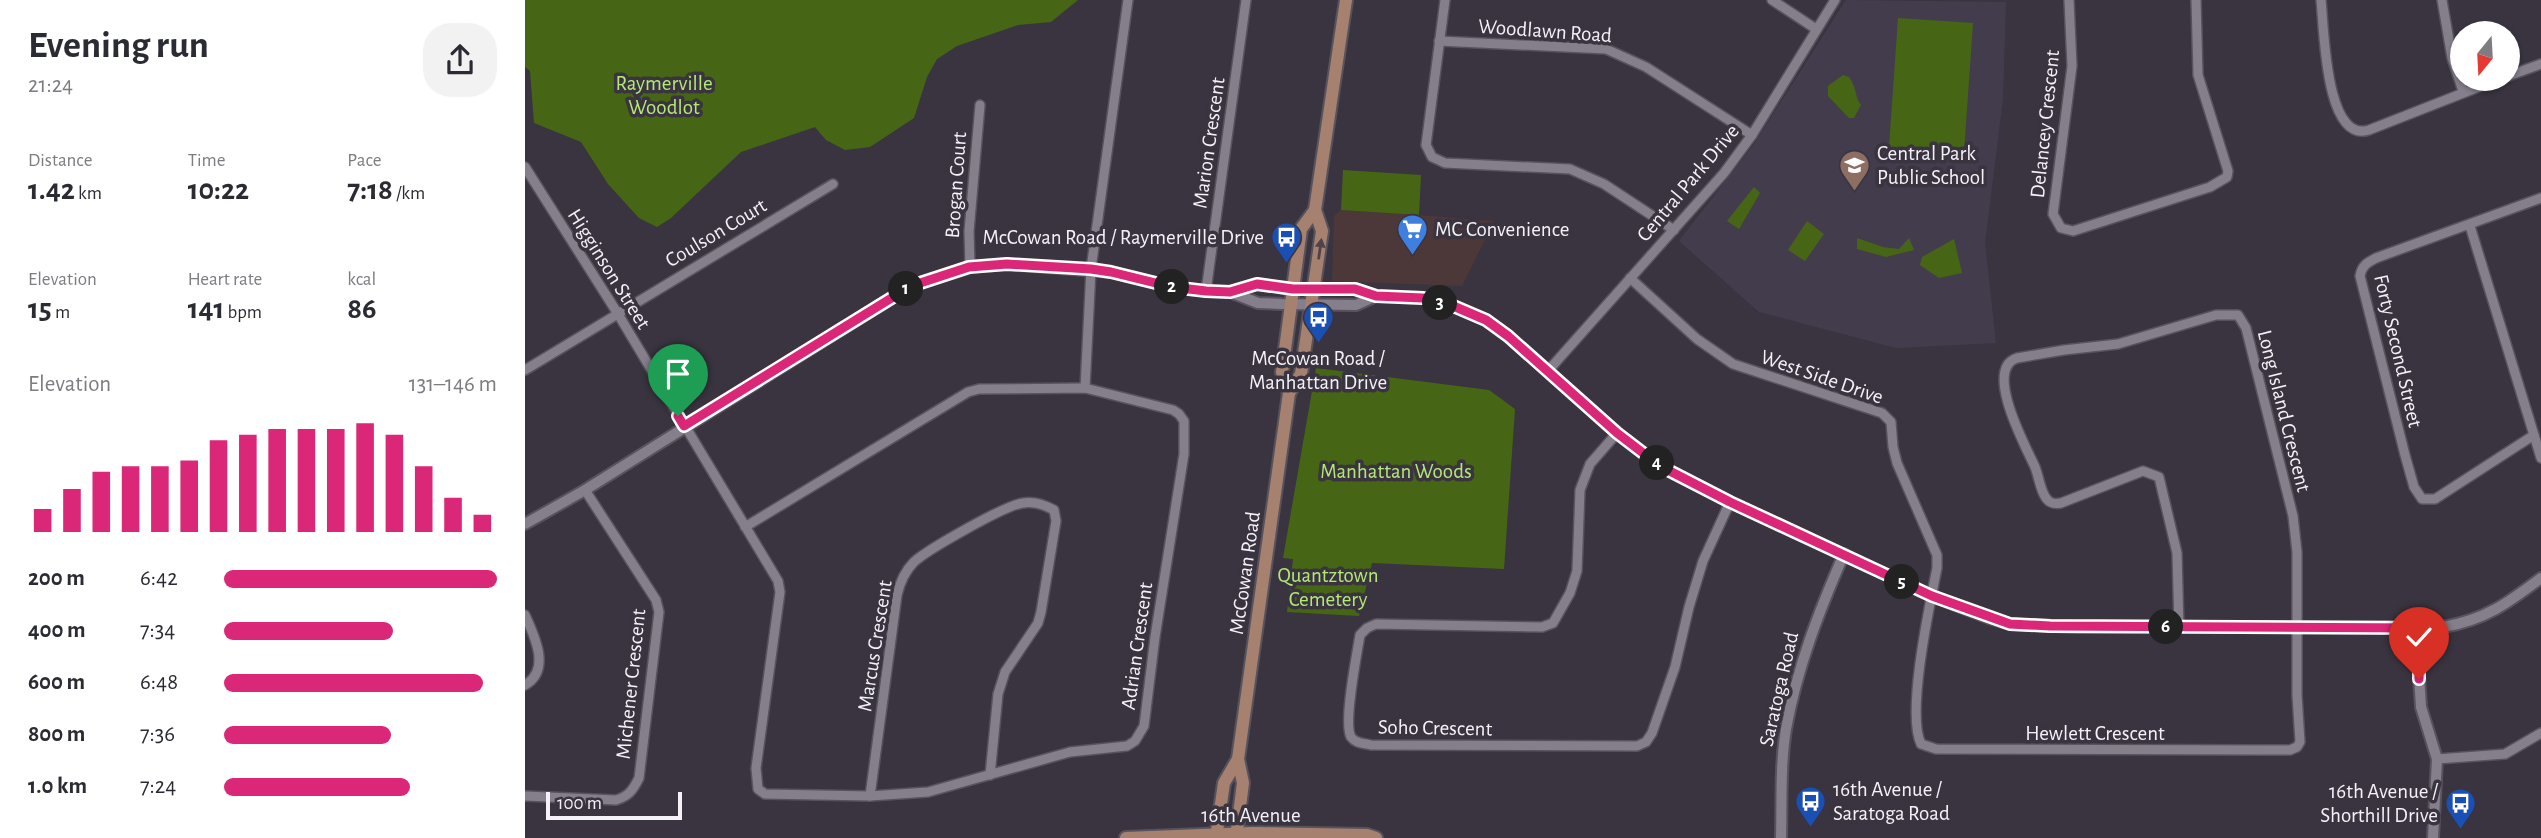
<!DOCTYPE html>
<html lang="en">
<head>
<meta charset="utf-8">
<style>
  body { margin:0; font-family:"Alegreya Sans",sans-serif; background:#f2f2f3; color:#2b2b33; height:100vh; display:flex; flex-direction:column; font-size:26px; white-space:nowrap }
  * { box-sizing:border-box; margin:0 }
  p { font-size:23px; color:#7c7c81 }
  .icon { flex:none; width:38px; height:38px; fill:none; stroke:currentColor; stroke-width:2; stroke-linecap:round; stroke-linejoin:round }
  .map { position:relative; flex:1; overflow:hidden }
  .drawer { display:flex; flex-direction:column; background:#fff; width:525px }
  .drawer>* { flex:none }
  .needle { width:46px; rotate:198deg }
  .fabs { position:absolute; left:1925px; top:21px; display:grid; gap:14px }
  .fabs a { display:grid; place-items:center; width:70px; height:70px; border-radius:50%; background:#fff; box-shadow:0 2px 5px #0004; font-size:35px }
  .scale { position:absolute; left:21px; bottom:18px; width:136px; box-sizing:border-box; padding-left:7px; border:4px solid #f4f1f8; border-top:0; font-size:19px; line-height:24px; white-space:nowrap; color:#f4f1f8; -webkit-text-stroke:5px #39343f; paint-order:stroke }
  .pin { position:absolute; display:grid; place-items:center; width:60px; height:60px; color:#fff; margin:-72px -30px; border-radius:50% 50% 50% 0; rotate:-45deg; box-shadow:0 0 7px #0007 }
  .pin .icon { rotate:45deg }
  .km { position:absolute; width:35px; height:35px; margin:-18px; border-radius:50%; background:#222; color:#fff; font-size:19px; line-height:35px; text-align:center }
  .round { display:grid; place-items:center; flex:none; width:74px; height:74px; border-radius:28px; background:#f2f2f3 }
  .head { display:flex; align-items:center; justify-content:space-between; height:119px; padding:0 28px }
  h1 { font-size:38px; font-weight:700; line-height:52px }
  .figures { display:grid; grid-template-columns:repeat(3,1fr); gap:10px; height:119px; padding:7px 28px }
  .figures div { display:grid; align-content:center }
  .figures b { font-size:30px; font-weight:700 }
  .figures small { font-size:19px; font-weight:400 }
  .figures p { font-size:19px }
  .chart { height:196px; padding:14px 28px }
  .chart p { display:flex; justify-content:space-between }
  .chart svg { width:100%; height:126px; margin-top:7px; stroke:#db2777; stroke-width:6 }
  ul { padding:0 28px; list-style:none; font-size:23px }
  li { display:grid; grid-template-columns:112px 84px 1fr; align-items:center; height:52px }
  li i { height:18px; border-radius:9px; background:#db2777 }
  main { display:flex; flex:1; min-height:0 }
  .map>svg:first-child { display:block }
</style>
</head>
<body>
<main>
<section class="drawer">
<div class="head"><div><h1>Evening run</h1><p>21:24</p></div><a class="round"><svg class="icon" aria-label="share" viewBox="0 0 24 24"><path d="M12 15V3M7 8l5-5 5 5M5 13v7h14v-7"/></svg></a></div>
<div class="figures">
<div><p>Distance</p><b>1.42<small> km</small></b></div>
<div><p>Time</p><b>10:22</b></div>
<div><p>Pace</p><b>7:18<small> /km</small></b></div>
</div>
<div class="figures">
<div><p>Elevation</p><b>15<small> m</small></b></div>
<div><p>Heart rate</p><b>141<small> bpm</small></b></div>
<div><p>kcal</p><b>86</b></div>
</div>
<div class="chart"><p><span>Elevation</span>131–146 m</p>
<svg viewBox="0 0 160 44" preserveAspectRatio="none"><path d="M5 44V36M15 44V29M25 44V23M35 44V21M45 44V21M55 44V19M65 44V12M75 44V10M85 44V8M95 44V8M105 44V8M115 44V6M125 44V10M135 44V21M145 44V32M155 44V38"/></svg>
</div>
<ul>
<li><b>200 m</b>6:42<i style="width:100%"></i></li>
<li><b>400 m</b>7:34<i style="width:62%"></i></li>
<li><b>600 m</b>6:48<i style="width:95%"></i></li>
<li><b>800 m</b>7:36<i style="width:61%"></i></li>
<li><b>1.0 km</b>7:24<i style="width:68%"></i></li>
</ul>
</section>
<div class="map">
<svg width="2016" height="838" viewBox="0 0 2016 838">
  <rect width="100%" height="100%" fill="#39343f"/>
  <path fill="#4d3839" d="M 816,210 L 894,215 L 969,221 L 937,286 L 807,281 L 809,216 Z"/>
  <path fill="#433c4d" d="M 1321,0 L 1481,2 L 1478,99 L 1460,243 L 1471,343 L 1371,348 L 1234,312 L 1154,241 L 1229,144 Z"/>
  <g fill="#476615">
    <path d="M 0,0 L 553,0 L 526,22 L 493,25 L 432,46 L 412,59 L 402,77 L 389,118 L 345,147 L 320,150 L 301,140 L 290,127 L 216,152 L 146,218 L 132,227 L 114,218 L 83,184 L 56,142 L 9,123 L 5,71 L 0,67 Z"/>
    <path d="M 1373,18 L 1448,23 L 1439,152 L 1364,147 Z"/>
    <path d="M 1318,75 L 1324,77 C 1332,88 1330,98 1336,105 L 1329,118 L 1324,118 L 1303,96 L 1303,86 Z"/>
    <path d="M 818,170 L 896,175 L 894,215 L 816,210 Z"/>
    <path d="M 1229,187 L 1235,193 L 1214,229 L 1202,221 Z"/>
    <path d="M 1282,221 L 1299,234 L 1280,261 L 1263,250 Z"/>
    <path d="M 1332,238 L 1358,247 L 1374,249 L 1384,238 L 1389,250 L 1361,257 L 1332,249 Z"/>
    <path d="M 1429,239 L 1437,273 L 1414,278 L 1395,265 L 1397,257 Z"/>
    <path d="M 791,368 L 964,390 L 990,409 L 979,569 L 847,563 L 834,616 L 762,612 L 768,559 L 758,558 Z"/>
  </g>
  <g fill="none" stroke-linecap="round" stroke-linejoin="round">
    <defs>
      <g id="minor">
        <path d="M 920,0 L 901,145 L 907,157 L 920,163 L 1045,169 L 1079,184 L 1149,230"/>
        <path d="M 1247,0 L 1291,29"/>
        <path d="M 1544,0 L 1547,66 L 1528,214 L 1536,228 L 1548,231 L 1685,187 L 1702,177 L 1703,171 L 1673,75 L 1671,0"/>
        <path d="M 1796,0 C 1799,27 1800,144 1844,130 L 1974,79"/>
        <path d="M 1917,0 L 1927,58 L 1938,91"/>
        <path d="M 914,41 L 1081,49 L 1121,67 L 1227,135"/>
        <path d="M 1983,76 L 2016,64"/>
        <path d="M 0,167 L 93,314 L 253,581 L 255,592 L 231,768 L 233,789 L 240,794 L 345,796 L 403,792 L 545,752 L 602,746 L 610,741 L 619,726 L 630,637 L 659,454 L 659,421 L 654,414 L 648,410 L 560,388 L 454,389 L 443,392 L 220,527"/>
        <path d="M 1945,226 L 2016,458"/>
        <path d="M 445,267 L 444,231 L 455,105"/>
        <path d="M 1105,278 L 1172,339 L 1208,364 L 1357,413 L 1366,422 L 1368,447 L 1372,463 L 1412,555 L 1412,568 C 1405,604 1381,713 1396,744 L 1411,749 L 1742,750 L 1765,750 L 1772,747 L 1775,742 L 1772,695 L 1772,552 L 1768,516 L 1721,328 L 1713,315 L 1691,315 L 1593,344 L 1539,350 L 1492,358 C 1458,369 1501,447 1510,467 C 1514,477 1515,490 1521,498 C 1525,504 1530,504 1536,503 L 1618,471 L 1634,477 L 1652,553 L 1654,628"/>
        <path d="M 681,291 L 721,0"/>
        <path d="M 0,370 L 308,184"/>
        <path d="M 1022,372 L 1199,173 L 1227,135 L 1310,0"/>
        <path d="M 560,388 L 566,269 L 603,0"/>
        <path d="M 1092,433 L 1065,464 L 1055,490 L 1052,571 L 1045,593 L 1028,623 L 1017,627 L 851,624 L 842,628 L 835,635 C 832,654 818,723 826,737 C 831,744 839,743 846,745 L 1112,746 L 1121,742 L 1127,733 L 1150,667 L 1164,607 L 1178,561 L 1205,502"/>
        <path d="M 2009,435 L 1910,499 L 1897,499 L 1889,487 L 1880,455 L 1835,276 C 1837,265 1842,263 1851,258 L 2016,198"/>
        <path d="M 0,615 C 10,637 26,670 0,685"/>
        <path d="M 1912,759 L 1980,754 L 2016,733"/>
        <path d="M 0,796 L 91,800 C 104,796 108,790 114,778 L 134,612 L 131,600 L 60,490"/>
        <path d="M 345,796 L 372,595 C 375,582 379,572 389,562 C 402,550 480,505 498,503 C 508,501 520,505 529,510 L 531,521 L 516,612 L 513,623 L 480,672 L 473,694 L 465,775"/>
      </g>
      <g id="tertiary">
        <path d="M 705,292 L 733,303 L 757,304 L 831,305 L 851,296"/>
        <path d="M 0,524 L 60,490 L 386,286 L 445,267 L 482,264 L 586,272 L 647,287 L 681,291 L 705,292 L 732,284 L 768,289 L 830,289 L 851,296 L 898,298 L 926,305 L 961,320 L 983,336 L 1092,433 L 1135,466 L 1205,502 L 1407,596 L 1464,618 L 1485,624 L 1552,627 L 1918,627 C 1960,620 1983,603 2016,578"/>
        <path d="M 1894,628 L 1893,660 L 1896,707 L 1912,759 L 1908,838"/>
        <path d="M 1256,838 C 1257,802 1255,765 1261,729 C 1272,668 1294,611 1319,554"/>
      </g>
      <g id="secondary">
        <path d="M 764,393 L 757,372 L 776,229 L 790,210"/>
        <path d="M 601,838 L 727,833 L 842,835 L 851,838"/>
        <path d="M 691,838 L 699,783 L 713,759"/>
        <path d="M 711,838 L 718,783 L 713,759 L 764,393 L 776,374 L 797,231 L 790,210 L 821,0"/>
      </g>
    </defs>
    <use href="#minor" stroke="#57535d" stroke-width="12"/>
    <use href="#tertiary" stroke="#57535d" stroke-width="14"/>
    <use href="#secondary" stroke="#57535d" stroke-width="16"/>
    <use href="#minor" stroke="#857f8c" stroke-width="9"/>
    <use href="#tertiary" stroke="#857f8c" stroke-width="10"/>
    <use href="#secondary" stroke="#a78170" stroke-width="12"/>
  </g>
  <defs><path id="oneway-solid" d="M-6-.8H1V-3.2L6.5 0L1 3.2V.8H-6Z" transform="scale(1.75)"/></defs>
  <use fill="#4f4349" href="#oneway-solid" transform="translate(795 249) rotate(-82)"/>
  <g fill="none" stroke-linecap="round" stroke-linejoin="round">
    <defs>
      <path id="route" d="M 153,416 L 159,426 L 386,286 L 444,267 L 482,264 L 566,269 L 586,272 L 647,287 L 681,291 L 705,292 L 732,284 L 768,289 L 830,289 L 851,296 L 898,298 L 926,305 L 961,320 L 983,336 L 1092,433 L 1135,466 L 1205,502 L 1407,596 L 1485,624 L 1525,626 L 1894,628 L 1894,679"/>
    </defs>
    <use href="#route" stroke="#fff" stroke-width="14"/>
    <use href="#route" stroke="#db2777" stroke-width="9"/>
  </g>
  <defs>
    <symbol id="school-pin" viewBox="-11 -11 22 30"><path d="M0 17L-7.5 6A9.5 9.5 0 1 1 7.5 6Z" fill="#8d6e63" stroke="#39343f"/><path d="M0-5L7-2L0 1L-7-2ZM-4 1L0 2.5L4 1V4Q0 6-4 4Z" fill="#fff"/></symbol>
    <symbol id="supermarket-pin" viewBox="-11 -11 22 30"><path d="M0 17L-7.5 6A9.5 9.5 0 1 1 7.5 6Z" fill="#3f7fe0" stroke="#39343f"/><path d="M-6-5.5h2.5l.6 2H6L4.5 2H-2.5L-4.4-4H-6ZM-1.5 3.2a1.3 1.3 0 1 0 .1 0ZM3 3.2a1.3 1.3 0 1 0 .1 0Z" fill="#fff"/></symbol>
    <symbol id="bus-pin" viewBox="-11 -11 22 30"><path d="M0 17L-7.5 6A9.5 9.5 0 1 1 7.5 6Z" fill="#1a4fb4" stroke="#39343f"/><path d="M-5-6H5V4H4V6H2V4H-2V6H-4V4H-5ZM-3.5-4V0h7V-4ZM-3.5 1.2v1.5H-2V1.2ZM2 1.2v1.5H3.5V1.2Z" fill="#fff"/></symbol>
  </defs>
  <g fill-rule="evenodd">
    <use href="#school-pin" x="1312" y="148" width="35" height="47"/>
    <use href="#supermarket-pin" x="870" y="212" width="35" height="47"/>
    <use href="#bus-pin" x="744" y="220" width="35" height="47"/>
    <use href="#bus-pin" x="776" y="300" width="35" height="47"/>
    <use href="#bus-pin" x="1268" y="784" width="35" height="47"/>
    <use href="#bus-pin" x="1918" y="786" width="35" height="47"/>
  </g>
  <g text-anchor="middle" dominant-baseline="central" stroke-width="7" stroke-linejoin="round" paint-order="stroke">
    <g font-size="21" fill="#f4f1f8" stroke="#39343f">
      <text transform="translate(1020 31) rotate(4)">Woodlawn Road</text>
      <text transform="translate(1520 124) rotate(-84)">Delancey Crescent</text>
      <text transform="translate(684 143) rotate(-82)">Marion Crescent</text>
      <text transform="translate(1163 183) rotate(-50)">Central Park Drive</text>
      <text transform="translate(431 185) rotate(-86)">Brogan Court</text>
      <text transform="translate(191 233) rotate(-31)">Coulson Court</text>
      <text transform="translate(84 269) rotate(58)">Higginson Street</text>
      <text transform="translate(1873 351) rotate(77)">Forty Second Street</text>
      <text transform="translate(1297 377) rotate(19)">West Side Drive</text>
      <text transform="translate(1759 411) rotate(76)">Long Island Crescent</text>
      <text transform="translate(720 573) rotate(-82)">McCowan Road</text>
      <text transform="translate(350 646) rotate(-81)">Marcus Crescent</text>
      <text transform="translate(612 646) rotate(-82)">Adrian Crescent</text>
      <text transform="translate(106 684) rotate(-84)">Michener Crescent</text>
      <text transform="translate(1254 689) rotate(-77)">Saratoga Road</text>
      <text transform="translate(910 728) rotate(1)">Soho Crescent</text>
      <text x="1570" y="733">Hewlett Crescent</text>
      <text x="726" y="815">16th Avenue</text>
    </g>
    <g font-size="21" fill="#b6e875" stroke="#39343f">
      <text x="139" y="83">Raymerville<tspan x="139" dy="24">Woodlot</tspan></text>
      <text x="871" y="471">Manhattan Woods</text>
      <text x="803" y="575">Quantztown<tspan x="803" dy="24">Cemetery</tspan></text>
    </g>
    <g font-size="21" fill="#f4f1f8" stroke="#39343f" text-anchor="start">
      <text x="1352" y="153">Central Park<tspan x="1352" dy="24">Public School</tspan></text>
      <text x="910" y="229">MC Convenience</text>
      <text x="739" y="237" text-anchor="end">McCowan Road / Raymerville Drive</text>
      <text x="793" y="358" text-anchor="middle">McCowan Road /<tspan x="793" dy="24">Manhattan Drive</tspan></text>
      <text x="1308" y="789">16th Avenue /<tspan x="1308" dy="24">Saratoga Road</tspan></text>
      <text x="1913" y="791" text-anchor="end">16th Avenue /<tspan x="1913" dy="24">Shorthill Drive</tspan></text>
    </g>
  </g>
</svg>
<div class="fabs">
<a><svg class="needle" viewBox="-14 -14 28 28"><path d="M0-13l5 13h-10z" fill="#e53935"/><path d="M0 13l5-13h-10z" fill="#7c7c81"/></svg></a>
</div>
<div class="scale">100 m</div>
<div class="pin" style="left:153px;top:416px;background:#1e9e55"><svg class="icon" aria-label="arrive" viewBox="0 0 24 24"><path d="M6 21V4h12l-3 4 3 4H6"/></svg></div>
<div class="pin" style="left:1894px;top:679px;background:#d93025"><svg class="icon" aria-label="check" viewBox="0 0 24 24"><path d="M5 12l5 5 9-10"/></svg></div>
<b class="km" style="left:381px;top:289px">1</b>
<b class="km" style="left:647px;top:287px">2</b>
<b class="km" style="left:915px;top:303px">3</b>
<b class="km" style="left:1132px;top:463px">4</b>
<b class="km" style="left:1377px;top:582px">5</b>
<b class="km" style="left:1641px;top:627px">6</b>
</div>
</main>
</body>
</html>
